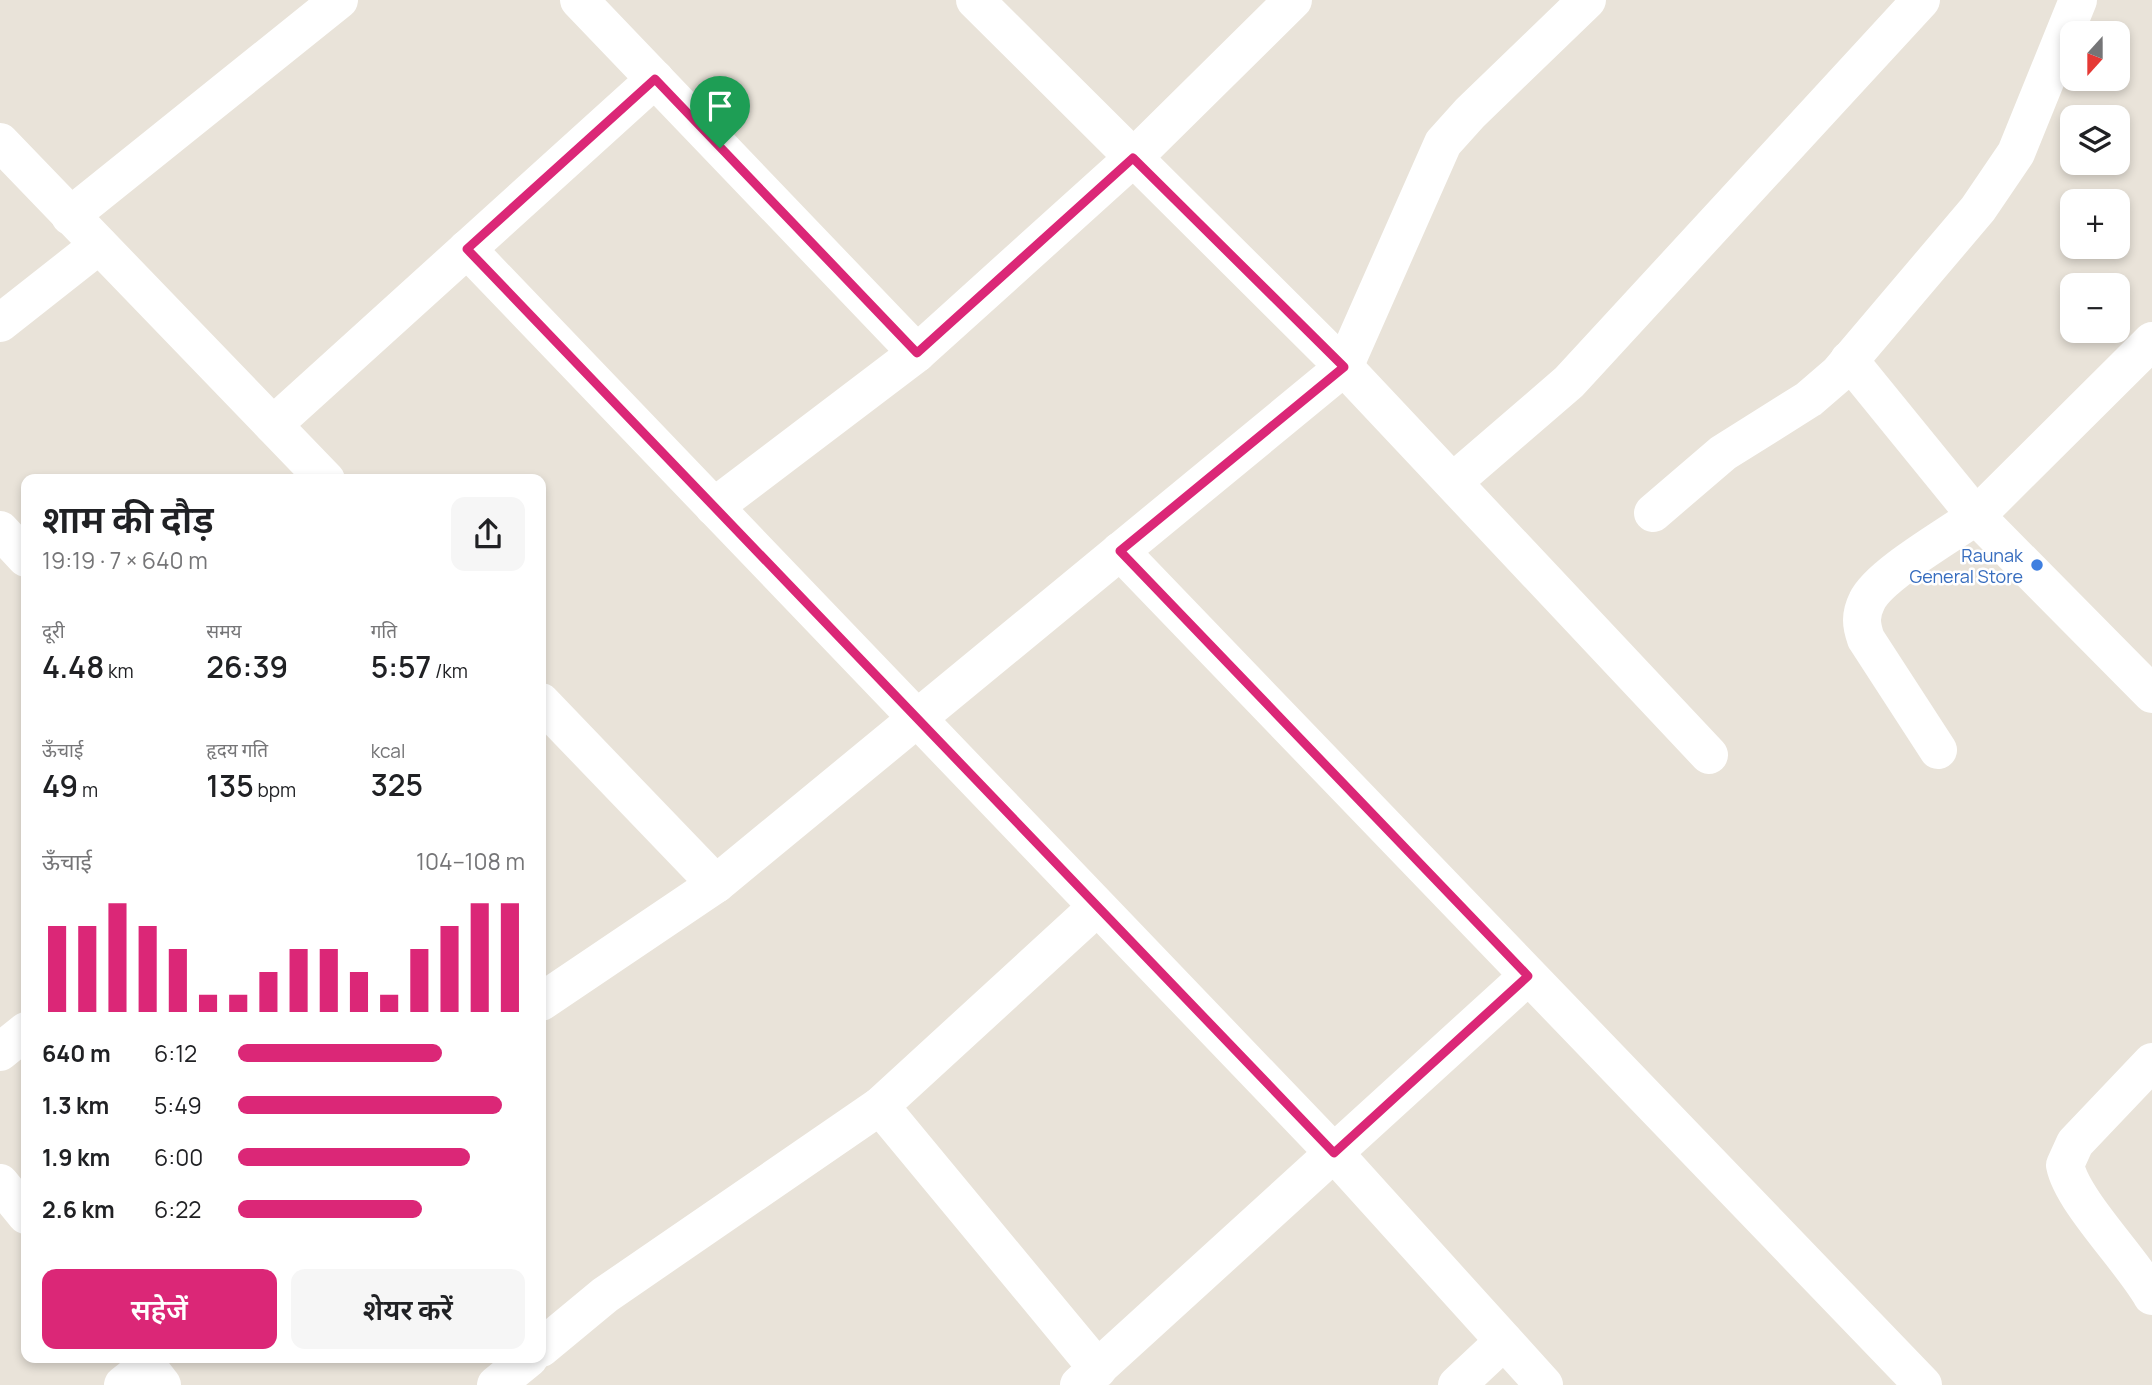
<!DOCTYPE html>
<html lang="hi">
<head>
<meta charset="utf-8">
<style>
  body { margin:0; font-family:Manrope,"Noto Sans Devanagari",sans-serif; background:#f6f6f6; color:#202124; height:100vh; display:flex; flex-direction:column; font-size:26px; white-space:nowrap }
  * { box-sizing:border-box; margin:0 }
  p { font-size:23px; color:#757577 }
  .icon { flex:none; width:38px; height:38px; fill:none; stroke:currentColor; stroke-width:2; stroke-linecap:round; stroke-linejoin:round }
  .map { position:relative; flex:1; overflow:hidden }
  .sheet { position:absolute; left:21px; top:474px; width:525px; height:889px; display:flex; flex-direction:column; background:#fff; border-radius:14px; box-shadow:0 4px 10px #0003 }
  .sheet>* { flex:none }
  .needle { width:46px; rotate:201deg }
  .controls { position:absolute; left:2060px; top:21px; display:grid; gap:14px }
  .controls a { display:grid; place-items:center; width:70px; height:70px; border-radius:14px; background:#fff; box-shadow:0 4px 10px #0003; font-size:35px }
  .pin { position:absolute; display:grid; place-items:center; width:60px; height:60px; color:#fff; margin:-72px -30px; border-radius:50% 50% 50% 0; rotate:-45deg; box-shadow:0 0 7px #0007 }
  .pin .icon { rotate:45deg }
  .round { display:grid; place-items:center; flex:none; width:74px; height:74px; border-radius:14px; background:#f6f6f6 }
  .summary { display:flex; align-items:center; justify-content:space-between; height:119px; padding:0 21px }
  h1 { font-size:38px; font-weight:600; line-height:52px }
  .stats { display:grid; grid-template-columns:repeat(3,1fr); gap:10px; height:119px; padding:7px 21px }
  .stats div { display:grid; align-content:center }
  .stats b { font-size:30px; font-weight:600 }
  .stats small { font-size:19px; font-weight:400 }
  .stats p { font-size:19px }
  .chart { height:196px; padding:14px 21px }
  .chart p { display:flex; justify-content:space-between }
  .chart svg { width:100%; height:126px; margin-top:7px; stroke:#db2777; stroke-width:6 }
  .primary-button { display:flex; gap:14px; margin-top:auto; padding:14px 21px }
  .primary-button a { flex:1; height:80px; border-radius:14px; background:#db2777; color:#fff; font-size:28px; font-weight:600; line-height:80px; text-align:center }
  .primary-button a+a { background:#f6f6f6; color:#202124 }
  ul { padding:0 21px; list-style:none; font-size:23px }
  li { display:grid; grid-template-columns:112px 84px 1fr; align-items:center; height:52px }
  li i { height:18px; border-radius:9px; background:#db2777 }
  .map>svg:first-child { display:block }
</style>
</head>
<body>
<div class="map">
<svg width="2152" height="1385" viewBox="0 0 2152 1385">
  <rect width="100%" height="100%" fill="#e9e3d9"/>
  <g fill="none" stroke-linecap="round" stroke-linejoin="round">
    <g stroke="#fff" stroke-width="38">
      <path d="M 579,0 L 917,353"/>
      <path d="M 975,0 L 1344,367 L 1709,755"/>
      <path d="M 0,142 L 326,480"/>
      <path d="M 70,216 L 339,0"/>
      <path d="M 467,249 L 1334,1153 L 1544,1385"/>
      <path d="M 0,323 L 99,245"/>
      <path d="M 2152,341 L 1976,516 L 2152,694"/>
      <path d="M 1849,360 L 1976,516 C 1950,535 1879,575 1867,601 C 1860,615 1861,625 1866,639 L 1938,750"/>
      <path d="M 273,425 L 655,79"/>
      <path d="M 1453,482 L 1569,382 L 1921,0"/>
      <path d="M 714,507 L 917,353 L 1133,158 L 1293,0"/>
      <path d="M 1653,513 L 1723,453 L 1809,399 L 1838,374 L 1978,209 L 2016,153 L 2078,0"/>
      <path d="M 0,530 L 26,558"/>
      <path d="M 1120,551 L 1923,1385"/>
      <path d="M 541,702 L 716,884"/>
      <path d="M 541,1002 L 716,884 L 1344,367 L 1443,143 L 1470,113 L 1587,0"/>
      <path d="M 0,1052 L 26,1031"/>
      <path d="M 2152,1062 L 2075,1143 L 2065,1165 C 2072,1201 2131,1259 2152,1296"/>
      <path d="M 880,1106 L 1098,1369"/>
      <path d="M 541,1348 L 605,1295 L 880,1106 L 1097,907"/>
      <path d="M 123,1385 L 147,1366"/>
      <path d="M 496,1385 L 529,1358"/>
      <path d="M 1079,1385 L 1528,976"/>
      <path d="M 1457,1385 L 1504,1341"/>
    </g>
    <g stroke="#fff" stroke-width="38">
      <path d="M 0,1183 L 26,1215"/>
      <path d="M 141,1358 L 162,1385"/>
    </g>
  </g>
  <g fill="none" stroke-linecap="round" stroke-linejoin="round">
    <defs>
      <path id="route" d="M 655,79 L 917,353 L 1133,158 L 1344,367 L 1120,551 L 1528,976 L 1334,1153 L 467,249 Z"/>
    </defs>
    <use href="#route" stroke="#fff" stroke-width="14"/>
    <use href="#route" stroke="#db2777" stroke-width="9"/>
  </g>
  <circle fill="#3f7fe0" stroke="#fff" stroke-width="2.5" cx="2037" cy="565" r="7"/>
  <g text-anchor="middle" dominant-baseline="central" stroke-width="5" stroke-linejoin="round" paint-order="stroke">
    <g font-size="18" fill="#366cbe" stroke="#fff" text-anchor="end">
      <text x="2023" y="555">Raunak<tspan x="2023" dy="21">General Store</tspan></text>
    </g>
  </g>
</svg>
<div class="controls">
<a><svg class="needle" viewBox="-14 -14 28 28"><path d="M0-13l5 13h-10z" fill="#e53935"/><path d="M0 13l5-13h-10z" fill="#757577"/></svg></a>
<a><svg class="icon" aria-label="layers" viewBox="0 0 24 24"><path d="M12 4l9 5-9 5-9-5zM3 14l9 5 9-5"/></svg></a>
<a>+</a>
<a>−</a>
</div>
<div class="pin" style="left:720px;top:148px;background:#1e9e55"><svg class="icon" aria-label="arrive" viewBox="0 0 24 24"><path d="M6 21V4h12l-3 4 3 4H6"/></svg></div>
<section class="sheet">
<div class="summary"><div><h1>शाम की दौड़</h1><p>19:19 · 7 × 640 m</p></div><a class="round"><svg class="icon" aria-label="share" viewBox="0 0 24 24"><path d="M12 15V3M7 8l5-5 5 5M5 13v7h14v-7"/></svg></a></div>
<div class="stats">
<div><p>दूरी</p><b>4.48<small> km</small></b></div>
<div><p>समय</p><b>26:39</b></div>
<div><p>गति</p><b>5:57<small> /km</small></b></div>
</div>
<div class="stats">
<div><p>ऊँचाई</p><b>49<small> m</small></b></div>
<div><p>हृदय गति</p><b>135<small> bpm</small></b></div>
<div><p>kcal</p><b>325</b></div>
</div>
<div class="chart"><p><span>ऊँचाई</span>104–108 m</p>
<svg viewBox="0 0 160 44" preserveAspectRatio="none"><path d="M5 44V14M15 44V14M25 44V6M35 44V14M45 44V22M55 44V38M65 44V38M75 44V30M85 44V22M95 44V22M105 44V30M115 44V38M125 44V22M135 44V14M145 44V6M155 44V6"/></svg>
</div>
<ul>
<li><b>640 m</b>6:12<i style="width:71%"></i></li>
<li><b>1.3 km</b>5:49<i style="width:92%"></i></li>
<li><b>1.9 km</b>6:00<i style="width:81%"></i></li>
<li><b>2.6 km</b>6:22<i style="width:64%"></i></li>
</ul>
<div class="primary-button"><a>सहेजें</a><a>शेयर करें</a></div>
</section>
</div>
</body>
</html>
